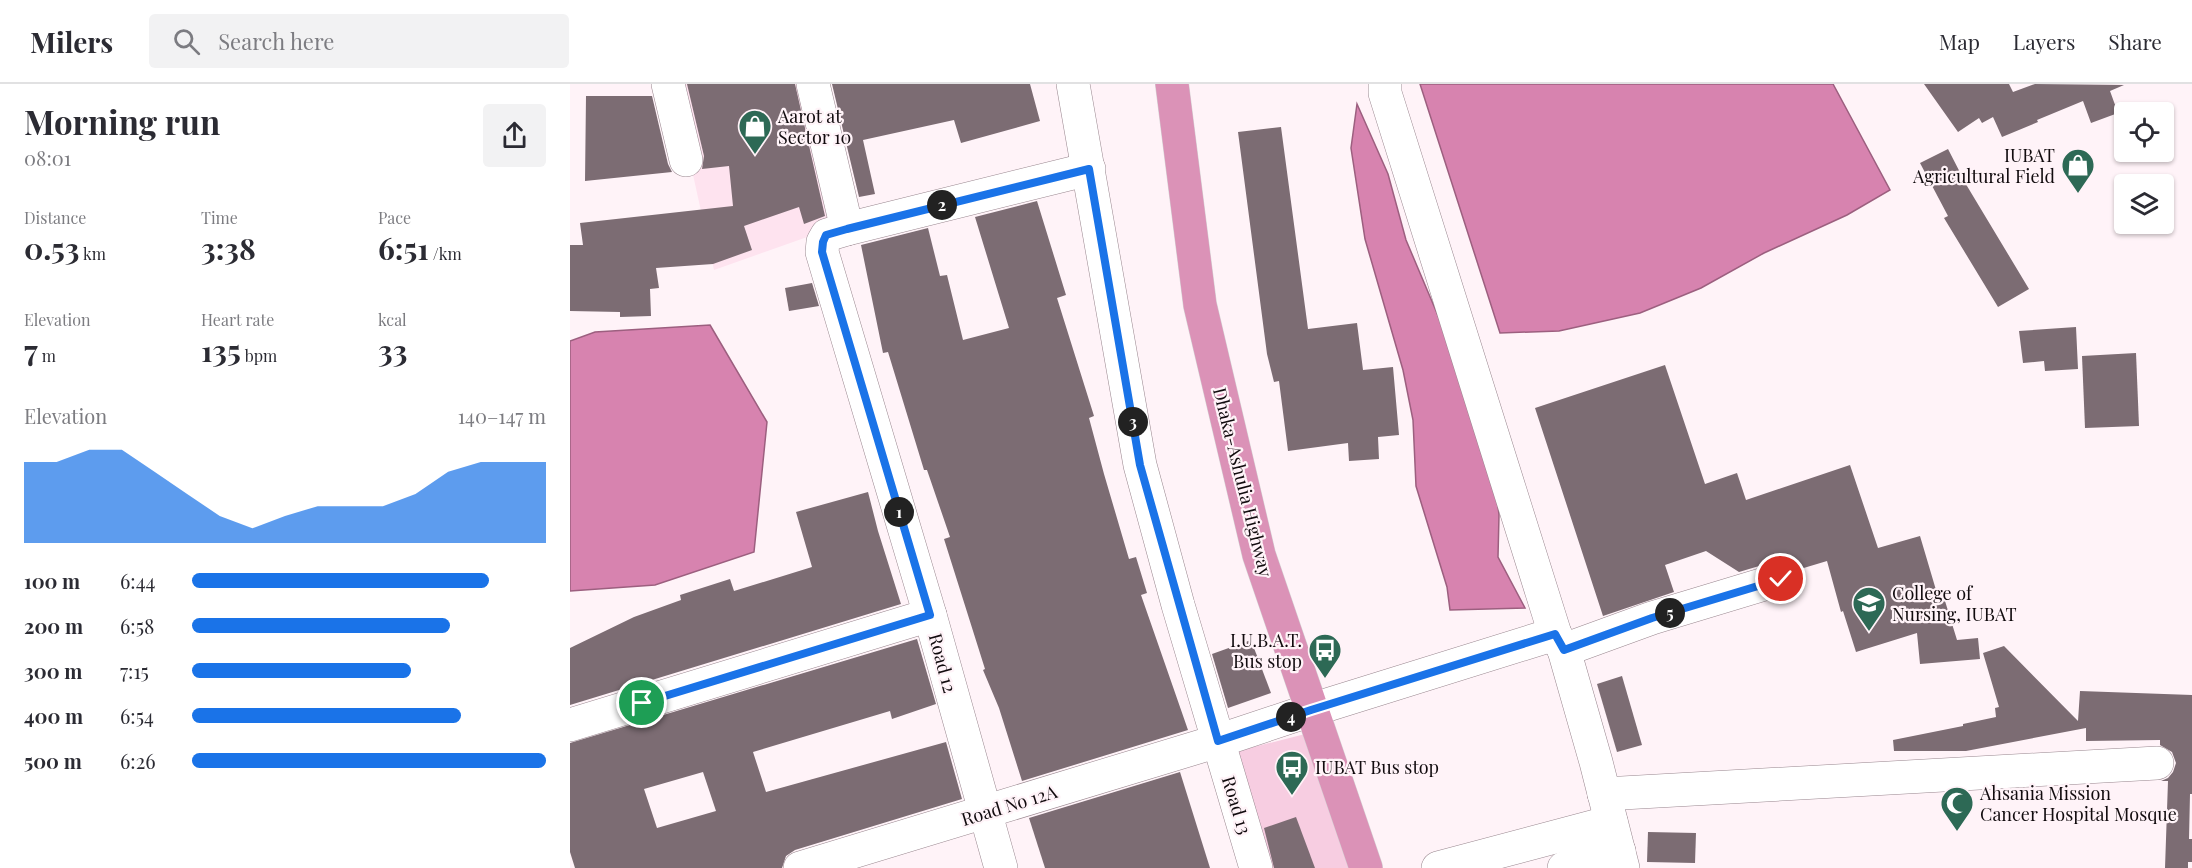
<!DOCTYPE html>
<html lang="en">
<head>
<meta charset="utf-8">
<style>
  body { margin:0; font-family:"Playfair Display",serif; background:#f2f2f3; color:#2b2b33; height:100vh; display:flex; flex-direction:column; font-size:22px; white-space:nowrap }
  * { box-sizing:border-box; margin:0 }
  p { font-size:20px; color:#7c7c81 }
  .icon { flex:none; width:33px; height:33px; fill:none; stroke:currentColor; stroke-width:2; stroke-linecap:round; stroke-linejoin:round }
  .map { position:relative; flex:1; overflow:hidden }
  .drawer { display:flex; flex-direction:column; background:#fff; width:570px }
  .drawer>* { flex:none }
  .tools { position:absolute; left:1544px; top:18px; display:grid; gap:12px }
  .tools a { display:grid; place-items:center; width:60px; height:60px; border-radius:6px; background:#fff; box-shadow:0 2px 4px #0004; font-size:30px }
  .pin { position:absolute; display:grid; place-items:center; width:51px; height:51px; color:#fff; margin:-26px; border:3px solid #fff; border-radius:50%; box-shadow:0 2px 6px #0007 }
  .km { position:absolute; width:30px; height:30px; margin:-15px; border-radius:50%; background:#222; color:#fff; font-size:16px; line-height:30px; text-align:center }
  .round { display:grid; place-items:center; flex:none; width:63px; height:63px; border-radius:6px; background:#f2f2f3 }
  .overview { display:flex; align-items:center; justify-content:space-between; height:102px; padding:0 24px }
  h1 { font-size:33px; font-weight:700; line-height:45px }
  .figures { display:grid; grid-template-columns:repeat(3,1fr); gap:9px; height:102px; padding:6px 24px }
  .figures div { display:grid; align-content:center }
  .figures b { font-size:30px; font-weight:700 }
  .figures small { font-size:16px; font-weight:400 }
  .figures p { font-size:16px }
  .chart { height:168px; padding:12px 24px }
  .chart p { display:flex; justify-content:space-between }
  .chart svg { width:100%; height:108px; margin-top:6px; fill:#1a73e8; opacity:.7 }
  ul { padding:0 24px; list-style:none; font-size:20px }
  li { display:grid; grid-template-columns:96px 72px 1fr; align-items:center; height:45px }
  li i { height:15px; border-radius:8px; background:#1a73e8 }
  header { display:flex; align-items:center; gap:36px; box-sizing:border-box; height:84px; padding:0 30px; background:#fff; border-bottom:2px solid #e1e1e2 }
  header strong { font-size:28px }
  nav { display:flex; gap:33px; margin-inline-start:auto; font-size:21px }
  .search { width:420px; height:54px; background:#f2f2f3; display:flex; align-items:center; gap:15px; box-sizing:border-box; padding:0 21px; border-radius:6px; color:#7c7c81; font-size:22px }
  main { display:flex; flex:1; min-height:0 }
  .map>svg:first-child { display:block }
</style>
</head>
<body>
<header>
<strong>Milers</strong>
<div class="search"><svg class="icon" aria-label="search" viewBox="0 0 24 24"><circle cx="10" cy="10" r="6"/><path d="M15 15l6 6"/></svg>Search here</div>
<nav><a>Map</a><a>Layers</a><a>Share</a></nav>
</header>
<main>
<section class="drawer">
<div class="overview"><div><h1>Morning run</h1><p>08:01</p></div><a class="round"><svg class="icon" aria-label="share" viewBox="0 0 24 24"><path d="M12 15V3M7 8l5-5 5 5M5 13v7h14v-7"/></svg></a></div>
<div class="figures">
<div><p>Distance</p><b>0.53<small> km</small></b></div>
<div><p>Time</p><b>3:38</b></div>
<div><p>Pace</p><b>6:51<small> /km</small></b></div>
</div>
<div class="figures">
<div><p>Elevation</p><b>7<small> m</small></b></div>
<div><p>Heart rate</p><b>135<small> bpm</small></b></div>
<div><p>kcal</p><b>33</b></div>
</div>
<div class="chart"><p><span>Elevation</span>140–147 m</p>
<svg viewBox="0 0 160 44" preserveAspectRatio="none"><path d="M0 44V11L10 11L20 6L30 6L40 15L50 24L60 33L70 38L80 33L90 29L100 29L110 29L120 24L130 15L140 11L150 11L160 11V44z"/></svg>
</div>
<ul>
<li><b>100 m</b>6:44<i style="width:84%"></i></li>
<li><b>200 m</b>6:58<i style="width:73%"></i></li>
<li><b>300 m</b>7:15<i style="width:62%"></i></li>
<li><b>400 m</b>6:54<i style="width:76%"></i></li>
<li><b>500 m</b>6:26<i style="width:100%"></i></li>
</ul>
</section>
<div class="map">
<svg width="1622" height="784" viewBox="0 0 1622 784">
  <rect width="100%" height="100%" fill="#fff3f8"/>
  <path fill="#fee3ef" d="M 103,0 L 235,0 L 271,141 L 144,186 Z"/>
  <path fill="#f7cde1" d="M 739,649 L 781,784 L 699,784 L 664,668 Z"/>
  <g fill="#d783af" stroke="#9c5f7f" stroke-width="1.5">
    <path d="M 850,0 L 1263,0 L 1320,106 L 1277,131 L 1194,169 L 1131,204 L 1070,229 L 989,247 L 930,249 Z"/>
    <path d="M 787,20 L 818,90 L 836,156 L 869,234 L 923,377 L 929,431 L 928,473 L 955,524 L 880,526 L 877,503 L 846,402 L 843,336 L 833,286 L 795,155 L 781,64 Z"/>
    <path d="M 140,241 L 197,338 L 184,468 L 85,501 L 0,507 L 0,257 L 25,248 Z"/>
  </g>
  <g fill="#7c6c73" fill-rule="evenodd">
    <path d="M 117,0 L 225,0 L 255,132 L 234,140 L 229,123 L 174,142 L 182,166 L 143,180 L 86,184 L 89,204 L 80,205 L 81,232 L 50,233 L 50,228 L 0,227 L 0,161 L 13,161 L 10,139 L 163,122 L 159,82 L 132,85 L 134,72 Z"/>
    <path d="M 262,0 L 460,0 L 470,37 L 391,59 L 384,36 L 293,56 L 305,110 L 289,113 Z"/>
    <path d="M 1354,0 L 1439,0 L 1443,8 L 1465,0 L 1554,1 L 1540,7 L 1548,29 L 1521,39 L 1513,17 L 1467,36 L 1468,38 L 1432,53 L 1423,33 L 1412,39 L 1409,34 L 1388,48 Z"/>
    <path d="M 16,12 L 82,12 L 98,80 L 102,88 L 15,97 Z"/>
    <path d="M 711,43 L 738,245 L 787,239 L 793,286 L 823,283 L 829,351 L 808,353 L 809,375 L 779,377 L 778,359 L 718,367 L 709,297 L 704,298 L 697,270 L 668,48 Z"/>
    <path d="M 1378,65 L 1397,102 L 1459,205 L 1428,223 L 1374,134 L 1378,132 L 1350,79 Z"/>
    <path d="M 467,117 L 496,211 L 487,214 L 524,332 L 519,334 L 534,390 L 559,475 L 566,473 L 577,509 L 571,511 L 618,646 L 452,697 L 429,624 L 413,586 L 415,585 L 374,455 L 380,453 L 357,386 L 354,386 L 318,268 L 313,269 L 291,161 L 358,144 L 370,192 L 377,191 L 393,256 L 439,244 L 405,133 Z"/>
    <path d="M 242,199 L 249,222 L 219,227 L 215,204 Z"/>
    <path d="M 1506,243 L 1508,285 L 1475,287 L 1474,277 L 1453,279 L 1449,247 Z"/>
    <path d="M 1566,269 L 1569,342 L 1515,344 L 1512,272 Z"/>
    <path d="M 1095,281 L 1135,400 L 1167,389 L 1176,416 L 1280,381 L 1308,464 L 1350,452 L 1366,506 L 1371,504 L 1387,556 L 1408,554 L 1410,575 L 1350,580 L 1347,549 L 1286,568 L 1273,527 L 1271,528 L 1257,477 L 1227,486 L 1216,477 L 1206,477 L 1169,488 L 1136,467 L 1095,481 L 1104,508 L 1033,532 L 965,324 Z"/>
    <path d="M 298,408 L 308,447 L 331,520 L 0,621 L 0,564 L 64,533 L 111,516 L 110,511 L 160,495 L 164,507 L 242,483 L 226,428 Z"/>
    <path d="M 347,555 L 366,620 L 322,635 L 320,627 L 183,668 L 196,708 L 376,658 L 392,715 L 225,766 L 216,772 L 212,784 L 5,784 L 0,768 L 0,659 ZM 133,688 L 146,727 L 87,744 L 74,705 Z"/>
    <path d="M 681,556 L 701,609 L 658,624 L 642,570 Z"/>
    <path d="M 1434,562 L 1508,637 L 1510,607 L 1622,611 L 1622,710 L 1620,710 L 1619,755 L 1622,755 L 1622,778 L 1618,778 L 1618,784 L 1595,784 L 1598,697 L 1591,697 L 1598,694 L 1603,688 L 1606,679 L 1602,668 L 1590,661 L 1590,656 L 1516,657 L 1516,644 L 1396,667 L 1324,667 L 1323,656 L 1393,642 L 1393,640 L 1426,633 L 1425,624 L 1429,623 L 1413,569 Z"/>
    <path d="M 1052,592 L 1072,661 L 1047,668 L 1027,600 Z"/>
    <path d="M 610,688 L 640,784 L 475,784 L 459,734 Z"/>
    <path d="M 726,733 L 745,784 L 704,784 L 694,744 Z"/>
    <path d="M 1078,748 L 1126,749 L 1125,779 L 1077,778 Z"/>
  </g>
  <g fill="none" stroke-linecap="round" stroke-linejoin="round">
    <defs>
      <g id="minor">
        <path d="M 98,0 L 116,76"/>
        <path d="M 243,0 L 277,145"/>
        <path d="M 503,0 L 570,381 L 608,521 L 686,784"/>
        <path d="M 815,0 L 815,9 L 985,550 L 994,566 L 1026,678 L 1053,784"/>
        <path d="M 994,566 L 1082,534 L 1211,495"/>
        <path d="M 0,641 L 360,531"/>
        <path d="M 1034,710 L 1587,679"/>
        <path d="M 230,784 L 648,657 L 741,626 L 985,550"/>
        <path d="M 431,784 L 360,531 L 252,168 L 253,158 L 257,151 L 277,145 L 519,85"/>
        <path d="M 868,784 L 1041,738"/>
        <path d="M 994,784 L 1049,767"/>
      </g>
      <path id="highway" d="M 602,0 L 630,221 L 689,471 L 796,784"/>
    </defs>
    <use href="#minor" stroke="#99878f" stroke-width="34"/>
    <use href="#highway" stroke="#d4d3d4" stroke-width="34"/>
    <use href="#minor" stroke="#fff" stroke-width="33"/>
    <use href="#highway" stroke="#db92b7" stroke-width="33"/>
  </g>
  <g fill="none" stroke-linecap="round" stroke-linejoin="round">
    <defs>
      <path id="route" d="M 72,619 L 360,531 L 252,168 L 253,158 L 256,151 L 277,145 L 519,85 L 570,381 L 648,657 L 741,626 L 985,550 L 994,566 L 1082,534 L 1211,495"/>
    </defs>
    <use href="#route" stroke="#fff" stroke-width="12"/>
    <use href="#route" stroke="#1a73e8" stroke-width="8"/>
  </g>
  <defs>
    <symbol id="shop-pin" viewBox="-11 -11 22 30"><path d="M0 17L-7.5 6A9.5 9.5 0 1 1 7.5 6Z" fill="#2d6955" stroke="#fff3f8"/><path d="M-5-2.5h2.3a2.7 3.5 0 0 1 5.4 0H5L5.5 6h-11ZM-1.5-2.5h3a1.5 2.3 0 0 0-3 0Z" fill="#fff"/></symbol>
    <symbol id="university-pin" viewBox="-11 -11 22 30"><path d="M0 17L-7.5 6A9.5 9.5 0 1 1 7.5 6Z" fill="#2d6955" stroke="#fff3f8"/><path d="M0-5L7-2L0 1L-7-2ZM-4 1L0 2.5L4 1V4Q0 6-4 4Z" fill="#fff"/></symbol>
    <symbol id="bus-pin" viewBox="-11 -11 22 30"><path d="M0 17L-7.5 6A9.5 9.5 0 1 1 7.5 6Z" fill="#2d6955" stroke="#fff3f8"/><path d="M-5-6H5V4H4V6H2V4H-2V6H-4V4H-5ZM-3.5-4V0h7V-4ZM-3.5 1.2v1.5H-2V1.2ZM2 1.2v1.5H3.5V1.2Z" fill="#fff"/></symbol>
    <symbol id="mosque-pin" viewBox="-11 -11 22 30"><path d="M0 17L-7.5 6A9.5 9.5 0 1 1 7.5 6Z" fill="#2d6955" stroke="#fff3f8"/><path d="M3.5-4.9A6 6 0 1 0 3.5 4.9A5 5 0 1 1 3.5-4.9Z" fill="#fff"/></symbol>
  </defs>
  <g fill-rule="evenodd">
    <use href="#shop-pin" x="166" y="23" width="38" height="52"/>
    <use href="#shop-pin" x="1489" y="62" width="38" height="52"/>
    <use href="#university-pin" x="1280" y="500" width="38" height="52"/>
    <use href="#bus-pin" x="736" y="547" width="38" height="52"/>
    <use href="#bus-pin" x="703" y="664" width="38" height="52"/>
    <use href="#mosque-pin" x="1368" y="700" width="38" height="52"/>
  </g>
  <g text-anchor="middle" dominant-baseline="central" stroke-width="4.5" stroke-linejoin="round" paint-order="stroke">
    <g font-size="18" fill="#110b0e" stroke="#fff3f8" text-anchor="start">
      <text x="208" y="32">Aarot at<tspan x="208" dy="21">Sector 10</tspan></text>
      <text x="1485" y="71" text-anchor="end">IUBAT<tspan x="1485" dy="21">Agricultural Field</tspan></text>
      <text x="1322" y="509">College of<tspan x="1322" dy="21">Nursing, IUBAT</tspan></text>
      <text x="732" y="556" text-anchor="end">I.U.B.A.T.<tspan x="732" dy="21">Bus stop</tspan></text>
      <text x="745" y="683">IUBAT Bus stop</text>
      <text x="1410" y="709">Ahsania Mission<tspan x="1410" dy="21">Cancer Hospital Mosque</tspan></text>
    </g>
    <g font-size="18" fill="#110b0e" stroke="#fff3f8">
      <text transform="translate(673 398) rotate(76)">Dhaka-Ashulia Highway</text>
      <text transform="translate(373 579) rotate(75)">Road 12</text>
      <text transform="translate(439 721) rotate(-17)">Road No 12A</text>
      <text transform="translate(667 721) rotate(73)">Road 13</text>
    </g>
  </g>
</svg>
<div class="tools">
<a><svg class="icon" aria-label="locate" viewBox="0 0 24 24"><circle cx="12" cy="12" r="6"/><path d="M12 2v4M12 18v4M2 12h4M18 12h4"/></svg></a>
<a><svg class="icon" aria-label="layers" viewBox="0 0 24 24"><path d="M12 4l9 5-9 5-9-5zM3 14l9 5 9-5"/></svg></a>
</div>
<div class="pin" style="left:72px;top:619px;background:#1e9e55"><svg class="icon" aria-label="arrive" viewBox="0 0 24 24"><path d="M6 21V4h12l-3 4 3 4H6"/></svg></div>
<div class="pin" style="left:1211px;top:495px;background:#d93025"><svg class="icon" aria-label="check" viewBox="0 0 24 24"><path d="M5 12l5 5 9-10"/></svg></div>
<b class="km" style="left:329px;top:428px">1</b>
<b class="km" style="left:372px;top:121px">2</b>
<b class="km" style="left:563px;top:338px">3</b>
<b class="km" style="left:721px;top:633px">4</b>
<b class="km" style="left:1100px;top:529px">5</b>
</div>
</main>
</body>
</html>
